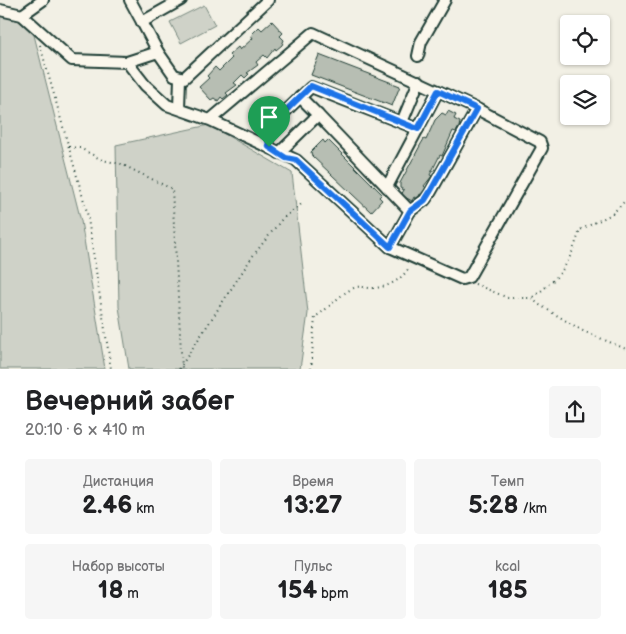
<!DOCTYPE html>
<html lang="ru">
<head>
<meta charset="utf-8">
<style>
  body { margin:0; font-family:"Balsamiq Sans",sans-serif; background:#f6f6f6; color:#202124; height:100vh; display:flex; flex-direction:column; font-size:19px; white-space:nowrap }
  * { box-sizing:border-box; margin:0 }
  p { font-size:16px; color:#757577 }
  .icon { flex:none; width:28px; height:28px; fill:none; stroke:currentColor; stroke-width:2; stroke-linecap:round; stroke-linejoin:round }
  .map { position:relative; height:369px; overflow:hidden }
  .drawer { display:flex; flex-direction:column; background:#fff; flex:1 }
  .drawer>* { flex:none }
  .buttons { position:absolute; left:560px; top:15px; display:grid; gap:10px }
  .buttons a { display:grid; place-items:center; width:50px; height:50px; border-radius:5px; background:#fff; box-shadow:0 1px 4px #0004; font-size:25px }
  .pin { position:absolute; display:grid; place-items:center; width:42px; height:42px; color:#fff; margin:-51px -21px; border-radius:50% 50% 50% 0; rotate:-45deg; box-shadow:0 0 5px #0007 }
  .pin .icon { rotate:45deg }
  .round { display:grid; place-items:center; flex:none; width:52px; height:52px; border-radius:5px; background:#f6f6f6 }
  .head { display:flex; align-items:center; justify-content:space-between; height:85px; padding:0 25px }
  h1 { font-size:28px; font-weight:600; line-height:38px }
  .figures { display:grid; grid-template-columns:repeat(3,1fr); gap:8px; height:85px; padding:5px 25px }
  .figures div { display:grid; align-content:center; border-radius:5px; background:#f6f6f6; text-align:center }
  .figures b { font-size:25px; font-weight:600 }
  .figures small { font-size:14px; font-weight:400 }
  .figures p { font-size:14px }
  .map>svg:first-child { display:block }
</style>
</head>
<body>
<div class="map">
<svg width="626" height="369" viewBox="0 0 626 369">
  <rect width="100%" height="100%" fill="#f2f0e5"/>
  <filter id="ink" filterUnits="userSpaceOnUse"><feTurbulence type="fractalNoise" baseFrequency=".02" numOctaves="2"/><feDisplacementMap in="SourceGraphic" scale="10" xChannelSelector="R" yChannelSelector="G"/><feConvolveMatrix kernelMatrix="1 2 1 2 8 2 1 2 1" color-interpolation-filters="sRGB"/></filter>
  <g filter="url(#ink)">
    <g fill="#cfd2c8" stroke="#77887e">
      <path d="M 204,5 L 215,25 L 181,43 L 170,22 Z"/>
      <path d="M 9,12 L 19,13 L 33,31 L 81,221 L 105,369 L 0,369 L 0,16 Z"/>
      <path d="M 209,125 L 292,173 L 308,313 L 300,369 L 129,369 L 119,307 L 116,145 Z"/>
    </g>
    <g fill="#b7beb3" stroke="#1f3d34">
      <path d="M 272,21 L 283,33 L 280,36 L 284,40 L 282,45 L 276,50 L 275,48 L 267,58 L 264,55 L 256,62 L 258,65 L 247,73 L 249,74 L 245,78 L 242,75 L 234,83 L 237,85 L 226,93 L 228,95 L 223,99 L 221,97 L 218,101 L 214,98 L 211,100 L 199,87 L 209,78 L 207,76 L 215,67 L 219,71 L 232,58 L 229,55 L 238,47 L 240,50 L 253,38 L 251,35 L 259,27 L 262,30 Z"/>
      <path d="M 319,55 L 400,86 L 392,106 L 311,75 Z"/>
      <path d="M 448,111 L 456,115 L 454,119 L 460,122 L 459,127 L 456,132 L 453,131 L 442,156 L 440,155 L 430,175 L 432,176 L 424,186 L 426,188 L 422,195 L 420,194 L 418,199 L 414,197 L 412,201 L 401,195 L 404,190 L 400,188 L 400,183 L 421,144 L 424,139 L 426,140 L 435,120 L 442,113 L 446,115 Z"/>
      <path d="M 323,140 L 325,143 L 328,140 L 382,194 L 379,197 L 382,200 L 371,212 L 312,156 L 311,152 Z"/>
    </g>
    <g fill="none" stroke-linecap="round" stroke-linejoin="round">
      <defs>
        <g id="minor">
          <path d="M 130,0 L 142,22"/>
          <path d="M 0,10 L 22,15 L 72,60 L 127,62 L 145,85 L 167,105 L 210,120 L 296,160 L 390,247 L 462,279 L 469,277 L 542,148 L 540,142 L 477,109 L 313,33 L 210,120"/>
          <path d="M 22,15 L 43,0"/>
          <path d="M 158,52 L 142,22 L 181,0"/>
          <path d="M 418,56 L 421,42 L 445,0"/>
          <path d="M 127,62 L 158,52 L 174,75 L 184,78 L 268,0"/>
          <path d="M 300,97 L 318,115"/>
          <path d="M 179,108 L 180,78"/>
          <path d="M 402,122 L 419,81"/>
          <path d="M 269,147 L 267,133 L 268,128 L 311,87 L 418,129"/>
          <path d="M 279,153 L 318,115 L 410,211"/>
          <path d="M 387,187 L 438,91"/>
          <path d="M 390,247 L 410,211 L 425,200 L 430,193 L 477,109"/>
        </g>
      </defs>
      <use href="#minor" stroke="#1f3d34" stroke-width="14"/>
      <g stroke="#1f3d34" stroke-width="2" stroke-dasharray="1 4" stroke-linecap="butt">
        <path d="M 40,45 L 87,212 L 111,369"/>
        <path d="M 69,147 L 80,148 L 102,160 L 121,164 L 172,189 L 182,369"/>
        <path d="M 475,284 L 508,298 L 532,298 L 538,304 L 583,331 L 626,349"/>
        <path d="M 533,297 C 563,275 569,264 580,230 L 612,214 L 626,200"/>
        <path d="M 179,369 L 252,257 L 282,219 L 304,202"/>
        <path d="M 311,369 L 315,317 C 330,308 340,293 356,287 C 361,286 366,288 371,288 C 388,288 402,280 410,266"/>
      </g>
      <use href="#minor" stroke="#fbf7ec" stroke-width="10"/>
    </g>
  </g>
  <g fill="none" stroke-linecap="round" stroke-linejoin="round" filter="url(#ink)">
    <defs>
      <path id="route" d="M 311,86 L 418,129 L 438,91 L 477,109 L 430,192 L 425,200 L 410,211 L 390,247 L 296,160 L 286,158 L 269,147 L 267,133 L 268,128 Z"/>
    </defs>
    <use href="#route" stroke="#fff" stroke-width="10"/>
    <use href="#route" stroke="#1a73e8" stroke-width="6"/>
  </g>
</svg>
<div class="buttons">
<a><svg class="icon" aria-label="locate" viewBox="0 0 24 24"><circle cx="12" cy="12" r="6"/><path d="M12 2v4M12 18v4M2 12h4M18 12h4"/></svg></a>
<a><svg class="icon" aria-label="layers" viewBox="0 0 24 24"><path d="M12 4l9 5-9 5-9-5zM3 14l9 5 9-5"/></svg></a>
</div>
<div class="pin" style="left:269px;top:147px;background:#1e9e55"><svg class="icon" aria-label="arrive" viewBox="0 0 24 24"><path d="M6 21V4h12l-3 4 3 4H6"/></svg></div>
</div>
<section class="drawer">
<div class="head"><div><h1>Вечерний забег</h1><p>20:10 · 6 × 410 m</p></div><a class="round"><svg class="icon" aria-label="share" viewBox="0 0 24 24"><path d="M12 15V3M7 8l5-5 5 5M5 13v7h14v-7"/></svg></a></div>
<div class="figures">
<div><p>Дистанция</p><b>2.46<small> km</small></b></div>
<div><p>Время</p><b>13:27</b></div>
<div><p>Темп</p><b>5:28<small> /km</small></b></div>
</div>
<div class="figures">
<div><p>Набор высоты</p><b>18<small> m</small></b></div>
<div><p>Пульс</p><b>154<small> bpm</small></b></div>
<div><p>kcal</p><b>185</b></div>
</div>
</section>
</body>
</html>
